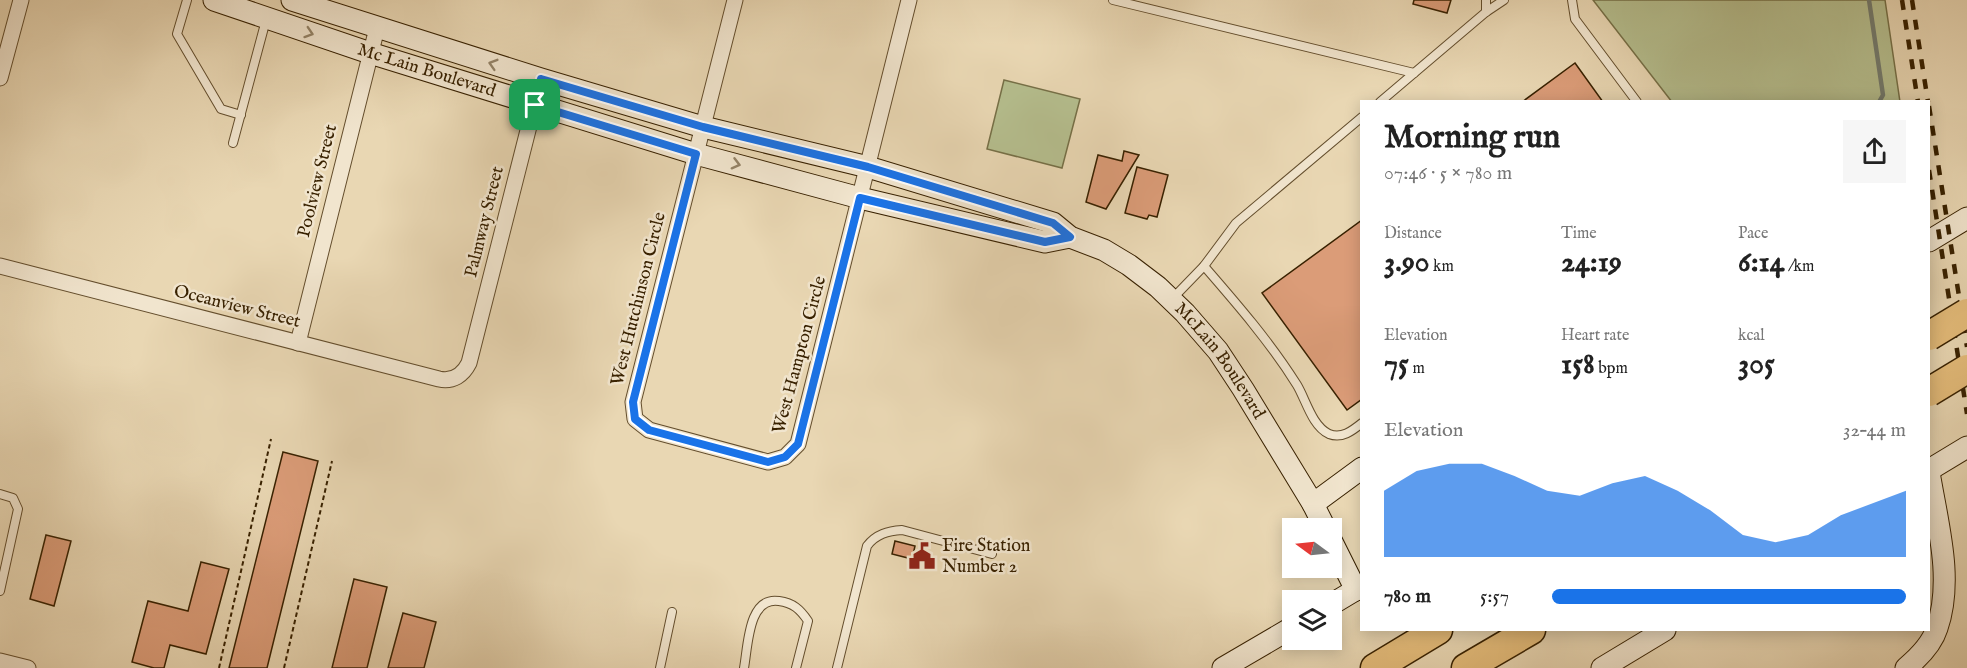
<!DOCTYPE html>
<html lang="en">
<head>
<meta charset="utf-8">
<style>
  body { margin:0; font-family:"IM FELL English",serif; background:#f6f6f6; color:#222; height:100vh; display:flex; flex-direction:column; font-size:22px; white-space:nowrap }
  * { box-sizing:border-box; margin:0 }
  p { font-size:20px; color:#767676 }
  .icon { flex:none; width:33px; height:33px; fill:none; stroke:currentColor; stroke-width:2; stroke-linecap:round; stroke-linejoin:round }
  .map { position:relative; flex:1; overflow:hidden }
  .details { position:absolute; left:1360px; top:100px; width:570px; height:531px; display:flex; flex-direction:column; background:#fff; border-radius:0px; box-shadow:0 3px 15px #0003 }
  .details>* { flex:none }
  .needle { width:39px; rotate:285deg }
  .tools { position:absolute; left:1282px; top:518px; display:grid; gap:12px }
  .tools a { display:grid; place-items:center; width:60px; height:60px; border-radius:0px; background:#fff; box-shadow:0 3px 15px #0003; font-size:30px }
  .pin { position:absolute; display:grid; place-items:center; width:51px; height:51px; color:#fff; margin:-26px; border-radius:12px; box-shadow:0 3px 9px #0006 }
  .round { display:grid; place-items:center; flex:none; width:63px; height:63px; border-radius:0px; background:#f6f6f6 }
  .headline { display:flex; align-items:center; justify-content:space-between; height:102px; padding:0 24px }
  h1 { font-size:33px; font-weight:700; line-height:45px }
  .figures { display:grid; grid-template-columns:repeat(3,1fr); gap:9px; height:102px; padding:6px 24px }
  .figures div { display:grid; align-content:center }
  .figures b { font-size:30px; font-weight:700 }
  .figures small { font-size:16px; font-weight:400 }
  .figures p { font-size:16px }
  .chart { height:168px; padding:12px 24px }
  .chart p { display:flex; justify-content:space-between }
  .chart svg { width:100%; height:108px; margin-top:6px; fill:#1a73e8; opacity:.7 }
  ul { padding:0 24px; list-style:none; font-size:20px }
  li { display:grid; grid-template-columns:96px 72px 1fr; align-items:center; height:45px }
  li i { height:15px; border-radius:8px; background:#1a73e8 }
  .map>svg:first-child { display:block }
</style>
</head>
<body>
<div class="map">
<svg width="1967" height="668" viewBox="0 0 1967 668">
  <rect width="100%" height="100%" fill="#e9d7b3"/>
  <filter id="stains"><feTurbulence type="fractalNoise" baseFrequency=".00333" numOctaves="4"/><feColorMatrix values="0 0 0 0 .2 0 0 0 0 .09 0 0 0 0 .02 0 0 0 .5 -.17"/></filter>
  <radialGradient id="worn" r=".72"><stop offset=".6" stop-color="#630" stop-opacity="0"/><stop offset="1" stop-color="#630" stop-opacity=".3"/></radialGradient>
  <g fill="#b5be8e" stroke="#767047" stroke-width="1.5">
    <path d="M 1593,0 L 1885,0 L 1900,102 L 1672,102 Z"/>
    <path d="M 1004,80 L 1080,99 L 1062,168 L 987,149 Z"/>
  </g>
  <g fill="none" stroke-linecap="round" stroke-linejoin="round">
    <path stroke="#737b6e" stroke-width="4.5" d="M 1869,0 L 1883,95 L 1879,102"/>
  </g>
  <g fill="#db9c78" stroke="#382100" stroke-width="1.5">
    <path d="M 1414,0 L 1451,0 L 1447,13 L 1413,4 Z"/>
    <path d="M 1575,63 L 1603,102 L 1522,102 Z"/>
    <path d="M 1124,151 L 1139,155 L 1106,209 L 1086,202 L 1098,155 L 1122,161 Z"/>
    <path d="M 1137,167 L 1168,175 L 1157,217 L 1149,215 L 1147,219 L 1125,213 Z"/>
    <path d="M 1362,220 L 1362,399 L 1347,410 L 1262,293 Z"/>
    <path d="M 283,452 L 318,461 L 267,668 L 229,668 Z"/>
    <path d="M 46,535 L 71,541 L 54,606 L 30,599 Z"/>
    <path d="M 895,541 L 915,546 L 912,559 L 892,554 Z"/>
    <path d="M 201,562 L 229,569 L 206,654 L 170,645 L 164,668 L 154,668 L 132,662 L 148,601 L 188,611 Z"/>
    <path d="M 354,579 L 387,587 L 367,668 L 332,668 Z"/>
    <path d="M 403,613 L 436,622 L 424,668 L 388,668 Z"/>
  </g>
  <g fill="none" stroke-linecap="round" stroke-linejoin="round">
    <defs>
      <g id="lane">
        <path d="M 187,0 L 177,34 L 221,109 L 241,115"/>
        <path d="M 1113,0 L 1414,73"/>
        <path d="M 1486,0 L 1486,12"/>
        <path d="M 1572,0 L 1575,19 L 1637,102"/>
        <path d="M 1380,102 L 1486,12 L 1504,0"/>
        <path d="M 233,143 L 266,20"/>
        <path d="M 1204,266 C 1237,304 1270,342 1297,385 C 1306,400 1312,426 1329,434 C 1342,439 1352,431 1362,423"/>
        <path d="M 1173,298 L 1204,266 L 1236,223 L 1362,117"/>
        <path d="M 0,494 L 13,498 L 18,509 L 0,591"/>
        <path d="M 660,668 L 672,612"/>
        <path d="M 744,668 C 748,647 748,596 779,601 C 793,603 800,609 808,621 L 796,668"/>
        <path d="M 837,668 L 867,546 C 876,534 888,531 902,530 L 992,554"/>
      </g>
      <g id="street">
        <path d="M 735,0 L 633,402 L 635,419 L 649,430 L 768,462 L 785,457 L 798,444 L 909,0"/>
        <path d="M 0,78 L 21,0"/>
        <path d="M 0,266 L 439,379 C 453,382 463,375 469,363 L 541,79"/>
        <path d="M 298,343 L 377,28"/>
        <path d="M 0,661 L 28,668"/>
      </g>
      <g id="secondary">
        <path id="s1" d="M 214,0 L 370,53 L 696,154 L 860,198 L 1045,242 L 1070,237"/>
        <path id="s2" d="M 292,0 L 541,79 L 703,127 L 868,167 L 1053,223 L 1070,237 L 1104,250 L 1129,265 L 1158,287 L 1185,313 L 1218,351 L 1243,389 L 1313,504 L 1325,528"/>
        <path d="M 1929,241 L 1967,218"/>
        <path d="M 1929,470 L 1967,447"/>
        <path d="M 1313,504 L 1362,468"/>
        <path d="M 1332,542 L 1356,590"/>
        <path d="M 1332,604 L 1362,586"/>
        <path d="M 1223,668 L 1293,627"/>
        <path d="M 1602,668 L 1665,630"/>
        <path d="M 1906,668 C 1918,658 1932,644 1937,628 C 1954,579 1937,522 1929,472"/>
      </g>
      <g id="highway">
        <path d="M 1375,668 L 1438,630"/>
        <path d="M 1466,668 L 1531,630"/>
      </g>
    </defs>
    <use href="#lane" stroke="#644e2d" stroke-width="10"/>
    <use href="#street" stroke="#644e2d" stroke-width="17"/>
    <use href="#secondary" stroke="#382100" stroke-width="23"/>
    <use href="#highway" stroke="#382100" stroke-width="31"/>
    <g stroke="#382100" stroke-width="2" stroke-dasharray="4.5 3" stroke-linecap="butt">
      <path d="M 219,668 L 271,439"/>
      <path d="M 284,668 L 332,461"/>
    </g>
    <use href="#lane" stroke="#f1e5ce" stroke-width="8"/>
    <use href="#street" stroke="#f1e5ce" stroke-width="15"/>
    <use href="#secondary" stroke="#f1e5ce" stroke-width="21"/>
    <use href="#highway" stroke="#e4bc7a" stroke-width="28"/>
    <g stroke="#382100" stroke-width="4.5" stroke-dasharray="10 10" stroke-linecap="butt">
      <path d="M 1902,0 L 1918,102"/>
      <path d="M 1912,0 L 1928,102"/>
      <path d="M 1929,106 L 1967,347"/>
      <path d="M 1929,170 L 1967,414"/>
    </g>
    <defs>
      <g id="highway-bridge">
        <path d="M 1929,336 L 1967,313"/>
        <path d="M 1929,392 L 1967,369"/>
      </g>
    </defs>
    <use href="#highway-bridge" stroke="#382100" stroke-width="31" stroke-linecap="butt"/>
    <use href="#highway-bridge" stroke="#e4bc7a" stroke-width="28"/>
  </g>
  <defs><path id="oneway-chevron" d="M-2-3.5L2.5 0L-2 3.5" fill="none" stroke-width="1.6" stroke-linecap="round" stroke-linejoin="round" transform="scale(1.5)"/></defs>
  <g stroke="#948367">
    <use href="#oneway-chevron" transform="translate(309 33) rotate(18)"/>
    <use href="#oneway-chevron" transform="translate(493 64) rotate(-163)"/>
    <use href="#oneway-chevron" transform="translate(736 164) rotate(15)"/>
  </g>
  <g fill="none" stroke-linecap="round" stroke-linejoin="round">
    <defs>
      <path id="route" d="M 541,79 L 703,127 L 868,167 L 1053,223 L 1070,237 L 1045,242 L 860,198 L 798,444 L 785,457 L 768,462 L 649,430 L 635,419 L 633,402 L 696,154 L 535,105 Z"/>
    </defs>
    <use href="#route" stroke="#fff" stroke-width="12"/>
    <use href="#route" stroke="#1a73e8" stroke-width="8"/>
  </g>
  <defs>
    <symbol id="civic-bare" viewBox="-9 -9 18 18"><path d="M-.6-6.5H3V-4.5H.6V-3L4-1V1h2V6H-6V1h2V-1L-.6-3ZM-1.2 2.5V6h2.4V2.5Z" fill="#8f2418" stroke="#f1e5ce" stroke-width="2.5" paint-order="stroke"/></symbol>
  </defs>
  <g fill-rule="evenodd">
    <use href="#civic-bare" x="903" y="537" width="38" height="38"/>
  </g>
  <g text-anchor="middle" dominant-baseline="central" stroke-width="5" stroke-linejoin="round" paint-order="stroke">
    <g font-size="18" fill="#382100" stroke="#f1e5ce">
      <text stroke="none"><textPath href="#s1" startOffset="224">Mc Lain Boulevard</textPath></text>
      <text transform="translate(318 181) rotate(-76)">Poolview Street</text>
      <text transform="translate(485 222) rotate(-76)">Palmway Street</text>
      <text transform="translate(639 299) rotate(-76)">West Hutchinson Circle</text>
      <text transform="translate(237 307) rotate(14)">Oceanview Street</text>
      <text transform="translate(800 355) rotate(-75)">West Hampton Circle</text>
      <text stroke="none"><textPath href="#s2" startOffset="1014">McLain Boulevard</textPath></text>
    </g>
    <g font-size="18" fill="#382100" stroke="#f1e5ce" text-anchor="start">
      <text x="942" y="546">Fire Station<tspan x="942" dy="21">Number 2</tspan></text>
    </g>
  </g>
  <rect width="100%" height="100%" filter="url(#stains)"/>
  <rect width="100%" height="100%" fill="url(#worn)"/>
</svg>
<div class="tools">
<a><svg class="needle" viewBox="-14 -14 28 28"><path d="M0-13l5 13h-10z" fill="#e53935"/><path d="M0 13l5-13h-10z" fill="#767676"/></svg></a>
<a><svg class="icon" aria-label="layers" viewBox="0 0 24 24"><path d="M12 4l9 5-9 5-9-5zM3 14l9 5 9-5"/></svg></a>
</div>
<div class="pin" style="left:535px;top:105px;background:#1e9e55"><svg class="icon" aria-label="arrive" viewBox="0 0 24 24"><path d="M6 21V4h12l-3 4 3 4H6"/></svg></div>
<section class="details">
<div class="headline"><div><h1>Morning run</h1><p>07:46 · 5 × 780 m</p></div><a class="round"><svg class="icon" aria-label="share" viewBox="0 0 24 24"><path d="M12 15V3M7 8l5-5 5 5M5 13v7h14v-7"/></svg></a></div>
<div class="figures">
<div><p>Distance</p><b>3.90<small> km</small></b></div>
<div><p>Time</p><b>24:19</b></div>
<div><p>Pace</p><b>6:14<small> /km</small></b></div>
</div>
<div class="figures">
<div><p>Elevation</p><b>75<small> m</small></b></div>
<div><p>Heart rate</p><b>158<small> bpm</small></b></div>
<div><p>kcal</p><b>305</b></div>
</div>
<div class="chart"><p><span>Elevation</span>32–44 m</p>
<svg viewBox="0 0 160 44" preserveAspectRatio="none"><path d="M0 44V17L10 9L20 6L30 6L40 11L50 17L60 19L70 14L80 11L90 17L100 25L110 35L120 38L130 35L140 27L150 22L160 17V44z"/></svg>
</div>
<ul>
<li><b>780 m</b>5:57<i style="width:100%"></i></li>
</ul>
</section>
</div>
</body>
</html>
